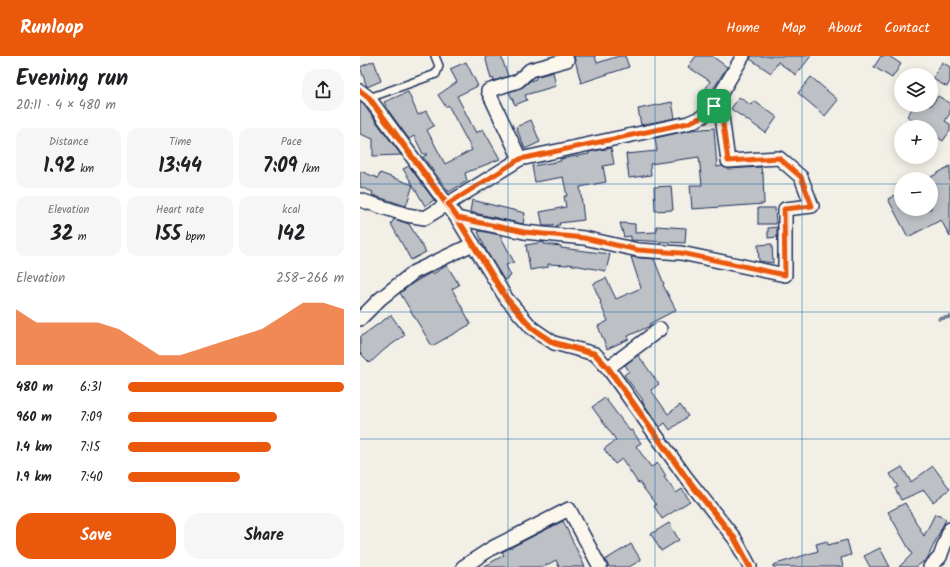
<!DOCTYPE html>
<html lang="en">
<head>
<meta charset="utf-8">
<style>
  body { margin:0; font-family:Kalam,sans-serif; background:#f6f6f6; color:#202124; height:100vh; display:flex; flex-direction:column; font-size:15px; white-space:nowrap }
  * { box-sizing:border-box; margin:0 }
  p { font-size:13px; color:#757577 }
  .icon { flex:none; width:22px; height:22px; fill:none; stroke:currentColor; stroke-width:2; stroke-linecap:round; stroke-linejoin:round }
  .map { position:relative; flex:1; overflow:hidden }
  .details { display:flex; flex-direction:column; background:#fff; width:360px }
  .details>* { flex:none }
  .controls { position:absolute; left:534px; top:12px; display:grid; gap:8px }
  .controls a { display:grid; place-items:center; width:44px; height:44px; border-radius:50%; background:#fff; box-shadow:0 2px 10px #0003; font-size:20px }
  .pin { position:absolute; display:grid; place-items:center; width:34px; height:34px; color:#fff; margin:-17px; border-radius:8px; box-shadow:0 2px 6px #0006 }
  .round { display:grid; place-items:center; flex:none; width:42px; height:42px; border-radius:16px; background:#f6f6f6 }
  .headline { display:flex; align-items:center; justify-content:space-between; height:68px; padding:0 16px }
  h1 { font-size:22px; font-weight:700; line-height:30px }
  .metrics { display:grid; grid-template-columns:repeat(3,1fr); gap:6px; height:68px; padding:4px 16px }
  .metrics div { display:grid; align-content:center; border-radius:10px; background:#f6f6f6; text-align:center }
  .metrics b { font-size:20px; font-weight:700 }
  .metrics small { font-size:11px; font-weight:400 }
  .metrics p { font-size:11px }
  .chart { height:112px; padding:8px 16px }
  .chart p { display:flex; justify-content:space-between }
  .chart svg { width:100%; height:72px; margin-top:4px; fill:#ea580c; opacity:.7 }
  .button { display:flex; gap:8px; margin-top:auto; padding:8px 16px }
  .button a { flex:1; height:46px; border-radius:16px; background:#ea580c; color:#fff; font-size:16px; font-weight:700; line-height:46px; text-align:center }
  .button a+a { background:#f6f6f6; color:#202124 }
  ul { padding:0 16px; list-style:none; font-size:13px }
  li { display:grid; grid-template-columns:64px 48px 1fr; align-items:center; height:30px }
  li i { height:10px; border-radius:5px; background:#ea580c }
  header { display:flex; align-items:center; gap:24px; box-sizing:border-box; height:56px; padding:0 20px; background:#ea580c; color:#fff }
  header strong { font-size:19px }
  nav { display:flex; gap:22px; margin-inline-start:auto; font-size:14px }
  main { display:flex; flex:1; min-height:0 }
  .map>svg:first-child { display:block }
</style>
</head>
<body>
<header>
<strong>Runloop</strong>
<nav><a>Home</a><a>Map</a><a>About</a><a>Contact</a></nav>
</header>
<main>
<section class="details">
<div class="headline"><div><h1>Evening run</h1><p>20:11 · 4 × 480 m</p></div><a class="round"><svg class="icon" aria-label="share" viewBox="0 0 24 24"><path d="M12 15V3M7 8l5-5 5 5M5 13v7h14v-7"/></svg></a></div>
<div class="metrics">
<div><p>Distance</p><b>1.92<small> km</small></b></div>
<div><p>Time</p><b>13:44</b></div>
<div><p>Pace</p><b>7:09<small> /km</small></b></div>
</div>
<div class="metrics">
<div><p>Elevation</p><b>32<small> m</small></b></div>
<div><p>Heart rate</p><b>155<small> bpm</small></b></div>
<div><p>kcal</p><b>142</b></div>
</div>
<div class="chart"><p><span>Elevation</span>258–266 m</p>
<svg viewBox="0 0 160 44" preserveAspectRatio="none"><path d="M0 44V10L10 18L20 18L30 18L40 18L50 22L60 30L70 38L80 38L90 34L100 30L110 26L120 22L130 14L140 6L150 6L160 10V44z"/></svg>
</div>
<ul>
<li><b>480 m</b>6:31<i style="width:100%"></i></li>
<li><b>960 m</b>7:09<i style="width:69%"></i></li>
<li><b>1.4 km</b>7:15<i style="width:66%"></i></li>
<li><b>1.9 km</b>7:40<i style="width:52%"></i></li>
</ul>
<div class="button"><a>Save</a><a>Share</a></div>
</section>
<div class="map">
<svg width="590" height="511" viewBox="0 0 590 511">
  <rect width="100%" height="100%" fill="#f2efe6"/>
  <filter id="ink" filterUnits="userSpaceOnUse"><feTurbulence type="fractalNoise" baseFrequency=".025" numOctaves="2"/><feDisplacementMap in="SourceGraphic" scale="8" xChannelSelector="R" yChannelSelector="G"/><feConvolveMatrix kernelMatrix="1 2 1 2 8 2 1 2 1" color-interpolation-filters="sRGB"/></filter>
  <g filter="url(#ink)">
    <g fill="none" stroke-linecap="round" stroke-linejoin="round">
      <path stroke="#707b93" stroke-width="3.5" d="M 579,263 L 590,261"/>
    </g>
    <g fill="#bdc0c4" stroke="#1b2f5e">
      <path d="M 125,0 L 141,0 L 148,20 L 134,25 L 133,22 L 131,23 Z"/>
      <path d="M 214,0 L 235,0 L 237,7 L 259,0 L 265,0 L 269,11 L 221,27 Z"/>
      <path d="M 336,0 L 352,0 L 367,11 L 345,46 L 340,43 L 350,25 L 328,11 Z"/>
      <path d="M 391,0 L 451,0 L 436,19 L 418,6 L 411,17 L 390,3 Z"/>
      <path d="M 521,0 L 529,0 L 541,8 L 532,22 L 514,11 Z"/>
      <path d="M 14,5 L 21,25 L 7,31 L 0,11 Z"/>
      <path d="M 106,6 L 118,30 L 97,40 L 116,77 L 123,73 L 140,103 L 105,117 L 107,125 L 89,136 L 63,101 L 68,98 L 63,98 L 54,80 L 49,83 L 28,54 L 24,46 L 48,36 L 58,59 L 66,55 L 74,70 L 67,74 L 85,108 L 112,94 L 88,49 L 86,51 L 78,39 L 97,26 L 90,13 Z"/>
      <path d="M 582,6 L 590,11 L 590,25 L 587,31 L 573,23 Z"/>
      <path d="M 193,16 L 196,30 L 165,39 L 167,44 L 155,49 L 149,36 L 163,31 L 170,25 L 176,23 L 175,21 Z"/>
      <path d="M 451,21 L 478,44 L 465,60 L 438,37 Z"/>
      <path d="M 578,40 L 590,47 L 590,57 L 585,65 L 590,68 L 590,75 L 583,85 L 571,77 L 571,71 L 563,71 L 547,60 L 555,49 L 572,49 Z"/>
      <path d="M 379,41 L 391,49 L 394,45 L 417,61 L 406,77 L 371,53 Z"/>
      <path d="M 0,45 L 3,48 L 41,99 L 13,100 L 13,83 L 0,78 Z"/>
      <path d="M 312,46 L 315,62 L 281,69 L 278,53 Z"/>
      <path d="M 171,64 L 180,86 L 165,93 L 156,71 Z"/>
      <path d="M 354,72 L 357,111 L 362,110 L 368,113 L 401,111 L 402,118 L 403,117 L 404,148 L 332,153 L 330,129 L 342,129 L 339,101 L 290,108 L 291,119 L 269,122 L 266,98 L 297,95 L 295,82 L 331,74 Z"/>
      <path d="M 251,92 L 254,108 L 243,110 L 246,126 L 220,131 L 224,164 L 199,167 L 200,169 L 189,170 L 183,170 L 180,156 L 206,151 L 204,140 L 207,140 L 203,121 L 175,126 L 172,110 L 201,105 L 200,103 L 229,98 L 229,96 Z"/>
      <path d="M 49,110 L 74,144 L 65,150 L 53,129 L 46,150 L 12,139 L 13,136 L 0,131 L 0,115 L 18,122 L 20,117 L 53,129 L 43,113 Z"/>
      <path d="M 590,110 L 590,181 L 581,164 L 548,181 L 528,143 L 541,136 L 541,153 L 571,153 L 571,121 Z"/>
      <path d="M 311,130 L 313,154 L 295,155 L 294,131 Z"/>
      <path d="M 112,144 L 165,157 L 163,168 L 110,156 Z"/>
      <path d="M 398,152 L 415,152 L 416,168 L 398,168 Z"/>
      <path d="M 34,163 L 49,168 L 66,196 L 51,204 L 31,168 Z"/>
      <path d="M 260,167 L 275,168 L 275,177 L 297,176 L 296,170 L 326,172 L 325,187 L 271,184 L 271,180 L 264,181 Z"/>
      <path d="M 417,171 L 417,181 L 408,182 L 408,172 Z"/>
      <path d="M 121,175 L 140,179 L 154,206 L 146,209 L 151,220 L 144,224 L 127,196 L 118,176 Z"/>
      <path d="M 184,186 L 184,188 L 201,190 L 201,192 L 250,198 L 246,215 L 208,208 L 208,209 L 188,208 L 188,211 L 170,214 L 166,189 Z"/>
      <path d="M 412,188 L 413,207 L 399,205 L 398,189 Z"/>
      <path d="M 271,201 L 294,203 L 304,228 L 303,229 L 316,254 L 289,268 L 290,270 L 268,280 L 269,283 L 247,293 L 238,270 L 248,265 L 240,247 L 241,246 L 233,228 L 246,222 L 256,243 L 281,232 Z"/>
      <path d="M 87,209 L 99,229 L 92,233 L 111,268 L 72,290 L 40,237 L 53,227 L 72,216 L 73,218 Z"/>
      <path d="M 31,259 L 45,279 L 24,294 L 10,307 L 0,297 L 0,281 Z"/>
      <path d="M 278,299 L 299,328 L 291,334 L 308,358 L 320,349 L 328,360 L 310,374 L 305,367 L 300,371 L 282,345 L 283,344 L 264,319 L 269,315 L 265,309 Z"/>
      <path d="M 245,342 L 270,375 L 272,374 L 281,387 L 276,390 L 291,411 L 298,407 L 306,420 L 304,421 L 316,437 L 322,433 L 330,445 L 302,463 L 294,450 L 296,449 L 279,426 L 278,427 L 262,403 L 255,408 L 244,393 L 256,384 L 232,351 Z"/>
      <path d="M 573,410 L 590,433 L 573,446 L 564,434 L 541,444 L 535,432 L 538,431 L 530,418 L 542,411 L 551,426 Z"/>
      <path d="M 545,447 L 564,480 L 575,458 L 586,463 L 567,503 L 556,511 L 539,511 L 552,498 L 528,456 Z"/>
      <path d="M 203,465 L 225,511 L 199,511 L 196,504 L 183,511 L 123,511 L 144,499 L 142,496 Z"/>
      <path d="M 309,467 L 319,484 L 301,495 L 291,478 Z"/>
      <path d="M 487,484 L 491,499 L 481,502 L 483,511 L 413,511 L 413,509 L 458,495 L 456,488 L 467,485 L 468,489 Z"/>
      <path d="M 271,488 L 281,504 L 269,511 L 249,511 L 245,504 Z"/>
      <path d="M 520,492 L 530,511 L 510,511 L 504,500 Z"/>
    </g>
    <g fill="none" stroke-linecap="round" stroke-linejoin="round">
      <defs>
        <path id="lane" d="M 9,42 L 76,18 L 79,10 L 75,0"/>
        <g id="street">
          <path d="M 0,35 L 9,42 L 97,162 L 146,242 L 172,272 L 194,287 L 235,298 L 248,312 L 325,420 L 375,483 L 390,511"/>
          <path d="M 160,103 L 128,35 L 158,25 L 170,14 L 207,4"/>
          <path d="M 0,144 L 47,159 L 65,162 L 160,103 L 328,67 L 342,61 L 354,49 L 383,0"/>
          <path d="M 97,162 L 164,176 L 224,182 L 278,194 L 321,197 L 425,219 L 425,153 L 452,150 L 441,121 L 419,102 L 368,105 L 362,60 L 354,49"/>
          <path d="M 0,263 L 20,243 L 54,216 L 113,188"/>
          <path d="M 248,312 L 300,273"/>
          <path d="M 103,511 L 132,492 L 209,453 L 240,511"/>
          <path d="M 570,511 L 580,501 L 590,473"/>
        </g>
      </defs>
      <use href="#lane" stroke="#1b2f5e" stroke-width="10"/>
      <use href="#street" stroke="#1b2f5e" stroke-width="16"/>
      <use href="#lane" stroke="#fbf7ec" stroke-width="7"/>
      <use href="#street" stroke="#fbf7ec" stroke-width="13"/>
      <defs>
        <g id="cycleway">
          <path d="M 0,35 L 9,42 L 97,162 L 146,242 L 172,272 L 194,287 L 235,298 L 248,312 L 325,420 L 375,483 L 390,511"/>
          <path d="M 97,162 L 164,176 L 224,182 L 278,194 L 321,197 L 425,219 L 425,153 L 452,150 L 441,121 L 419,102 L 368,105 L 362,60 L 354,49"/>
        </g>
      </defs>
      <use href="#cycleway" stroke="#fbf7ec" stroke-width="8"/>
      <use href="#cycleway" stroke="#e8590c" stroke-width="6"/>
    </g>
  </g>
  <g fill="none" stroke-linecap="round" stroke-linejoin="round" filter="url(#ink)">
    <defs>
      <path id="route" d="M 354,50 L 362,60 L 368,105 L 419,102 L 441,121 L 452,150 L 424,153 L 425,219 L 321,197 L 278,194 L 224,182 L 164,176 L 98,162 L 88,148 L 160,103 L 328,67 L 342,61 Z"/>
    </defs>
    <use href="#route" stroke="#fff" stroke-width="8"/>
    <use href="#route" stroke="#ea580c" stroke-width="5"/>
  </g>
  <path fill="none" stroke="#1f6fb2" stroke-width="1" stroke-opacity="0.55" d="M 148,0 L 148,511M 295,0 L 295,511M 442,0 L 442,511M 0,128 L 541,128M 571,128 L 590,128M 0,256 L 590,256M 0,383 L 590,383"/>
</svg>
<div class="controls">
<a><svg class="icon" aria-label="layers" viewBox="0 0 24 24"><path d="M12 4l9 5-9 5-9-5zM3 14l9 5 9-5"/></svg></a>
<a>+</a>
<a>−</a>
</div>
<div class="pin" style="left:354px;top:50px;background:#1e9e55"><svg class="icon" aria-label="arrive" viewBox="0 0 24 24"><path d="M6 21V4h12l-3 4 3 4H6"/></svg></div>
</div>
</main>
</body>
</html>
